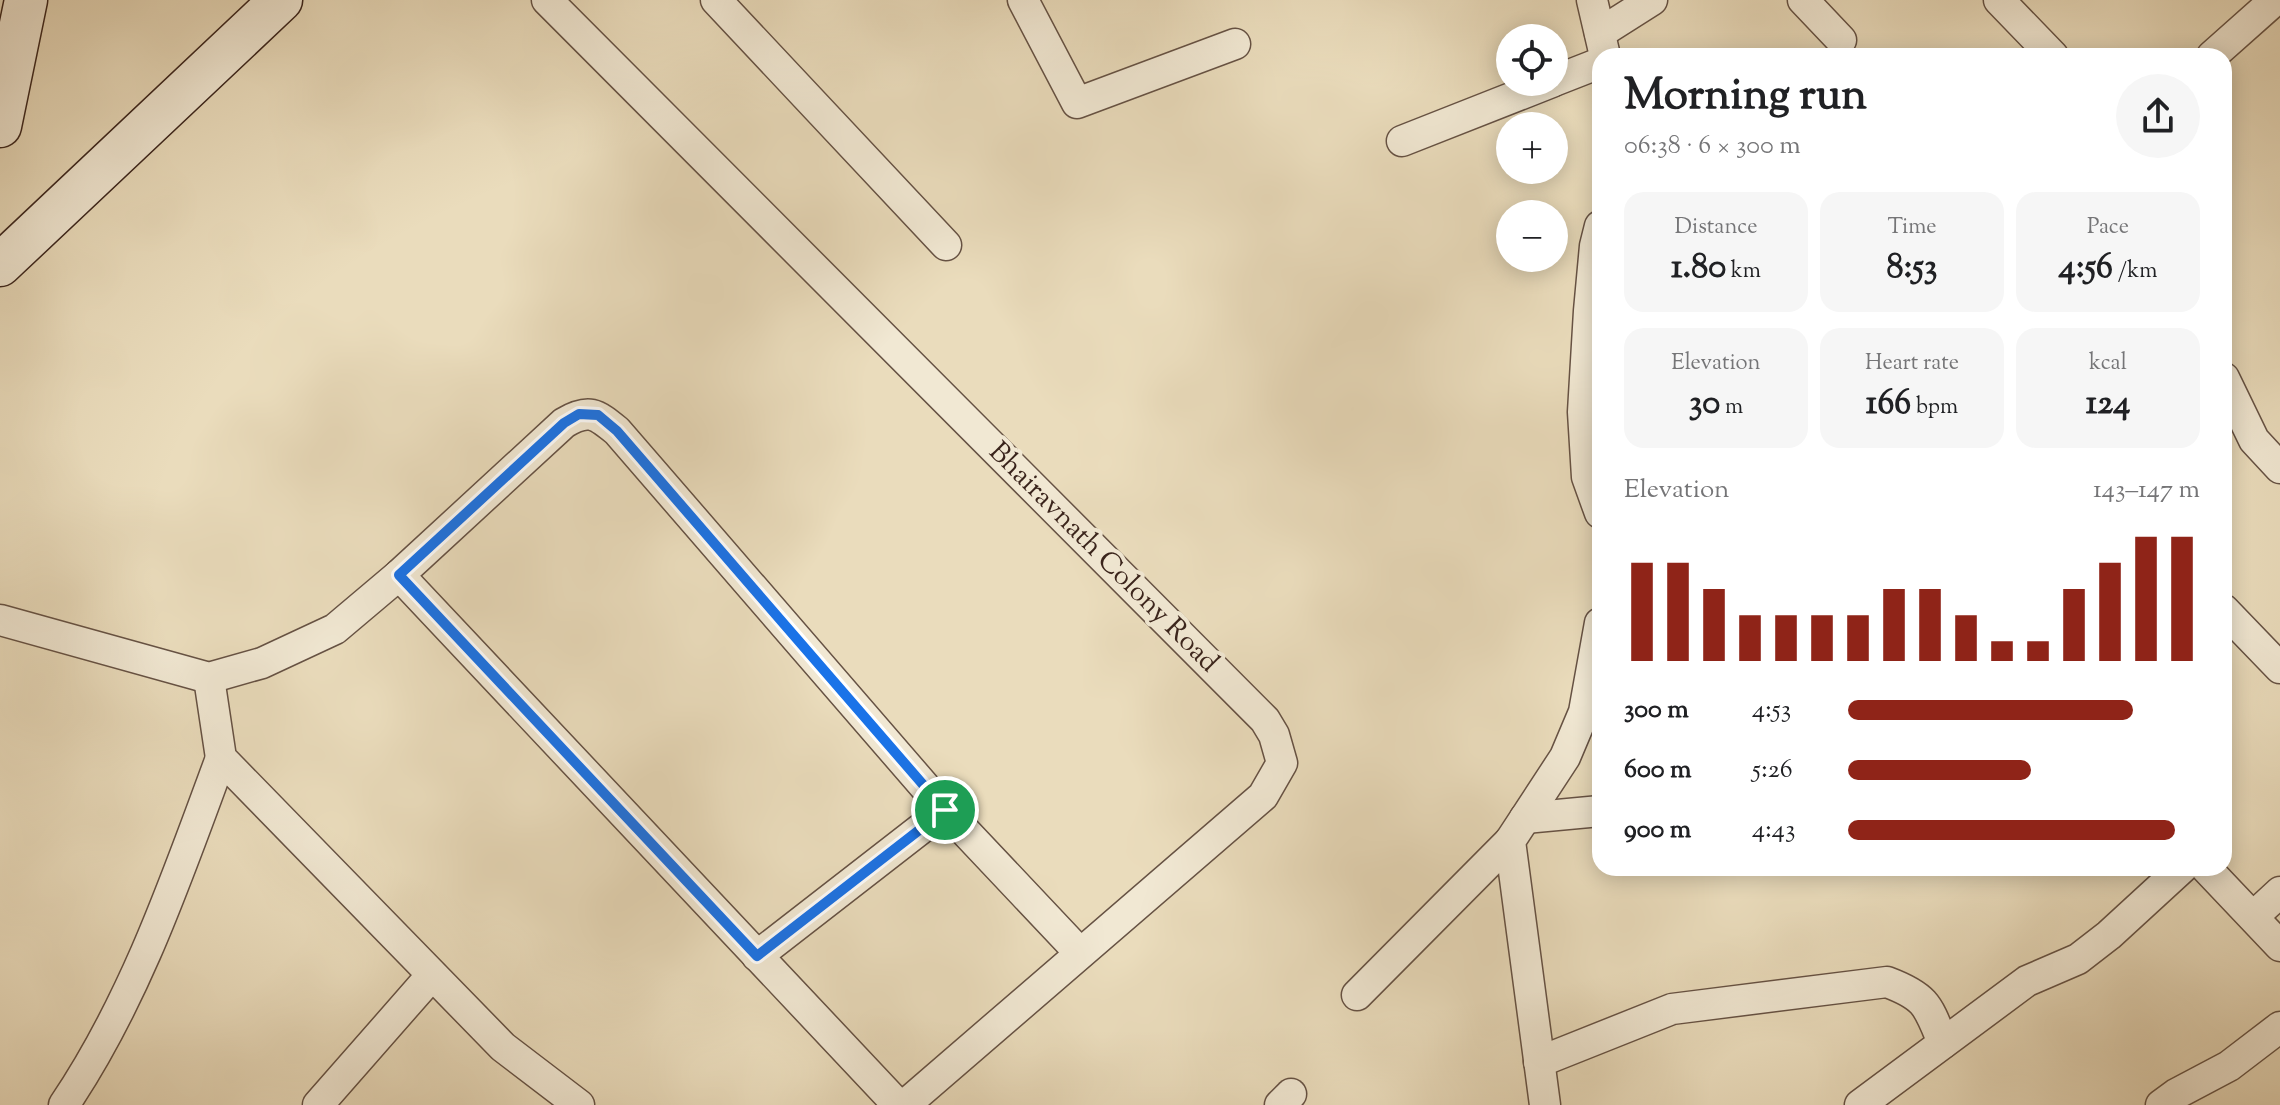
<!DOCTYPE html>
<html lang="en">
<head>
<meta charset="utf-8">
<style>
  body { margin:0; font-family:"Sorts Mill Goudy",serif; background:#f6f6f6; color:#202124; height:100vh; display:flex; flex-direction:column; font-size:30px; white-space:nowrap }
  * { box-sizing:border-box; margin:0 }
  p { font-size:26px; color:#757577 }
  .icon { flex:none; width:44px; height:44px; fill:none; stroke:currentColor; stroke-width:2; stroke-linecap:round; stroke-linejoin:round }
  .map { position:relative; flex:1; overflow:hidden }
  .sheet { position:absolute; left:1592px; top:48px; width:640px; height:828px; display:flex; flex-direction:column; background:#fff; border-radius:24px; box-shadow:0 4px 20px #0003 }
  .sheet>* { flex:none }
  .buttons { position:absolute; left:1496px; top:24px; display:grid; gap:16px }
  .buttons a { display:grid; place-items:center; width:72px; height:72px; border-radius:50%; background:#fff; box-shadow:0 4px 20px #0003; font-size:40px }
  .pin { position:absolute; display:grid; place-items:center; width:68px; height:68px; color:#fff; margin:-34px; border:4px solid #fff; border-radius:50%; box-shadow:0 2px 8px #0007 }
  .round { display:grid; place-items:center; flex:none; width:84px; height:84px; border-radius:42px; background:#f6f6f6 }
  .headline { display:flex; align-items:center; justify-content:space-between; height:136px; padding:0 32px }
  h1 { font-size:44px; font-weight:700; line-height:60px }
  .metrics { display:grid; grid-template-columns:repeat(3,1fr); gap:12px; height:136px; padding:8px 32px }
  .metrics div { display:grid; align-content:center; border-radius:20px; background:#f6f6f6; text-align:center }
  .metrics b { font-size:34px; font-weight:700 }
  .metrics small { font-size:22px; font-weight:400 }
  .metrics p { font-size:22px }
  .chart { height:224px; padding:16px 32px }
  .chart p { display:flex; justify-content:space-between }
  .chart svg { width:100%; height:144px; margin-top:8px; stroke:#8f2418; stroke-width:6 }
  ul { padding:0 32px; list-style:none; font-size:26px }
  li { display:grid; grid-template-columns:128px 96px 1fr; align-items:center; height:60px }
  li i { height:20px; border-radius:10px; background:#8f2418 }
  .map>svg:first-child { display:block }
</style>
</head>
<body>
<div class="map">
<svg width="2280" height="1105" viewBox="0 0 2280 1105">
  <rect width="100%" height="100%" fill="#eadcbc"/>
  <filter id="stains"><feTurbulence type="fractalNoise" baseFrequency=".0025" numOctaves="4"/><feColorMatrix values="0 0 0 0 .2 0 0 0 0 .09 0 0 0 0 .02 0 0 0 .5 -.17"/></filter>
  <radialGradient id="worn" r=".72"><stop offset=".6" stop-color="#630" stop-opacity="0"/><stop offset="1" stop-color="#630" stop-opacity=".3"/></radialGradient>
  <g fill="none" stroke-linecap="round" stroke-linejoin="round">
    <defs>
      <g id="street">
        <path d="M 547,0 L 1265,720 L 1274,735 L 1282,763 L 1263,796 L 905,1105"/>
        <path d="M 716,0 L 946,245"/>
        <path d="M 1023,0 L 1077,103 L 1235,44"/>
        <path d="M 1592,0 L 1605,56"/>
        <path d="M 1803,0 L 1841,40"/>
        <path d="M 1999,0 L 2053,56"/>
        <path d="M 1600,33 L 1652,0"/>
        <path d="M 2212,56 L 2275,0"/>
        <path d="M 1554,81 L 1600,63"/>
        <path d="M 1402,141 L 1552,82"/>
        <path d="M 1600,226 L 1595,246 L 1589,311 L 1583,412 L 1587,477 L 1600,513"/>
        <path d="M 2224,378 L 2254,440 L 2280,468"/>
        <path d="M 2224,610 L 2280,668"/>
        <path d="M 0,620 L 209,678 L 262,663 L 335,629 L 399,575"/>
        <path d="M 209,678 L 221,758 L 503,1047 L 579,1105"/>
        <path d="M 1525,818 L 1600,811"/>
        <path d="M 2206,868 L 2280,946"/>
        <path d="M 2254,916 L 2280,892"/>
        <path d="M 757,956 L 945,810"/>
        <path d="M 1357,995 L 1510,841"/>
        <path d="M 1539,1062 L 1672,1009 L 1887,982 C 1927,997 1928,1006 1943,1043"/>
        <path d="M 64,1105 C 135,1000 177,877 221,758"/>
        <path d="M 318,1105 L 432,975"/>
        <path d="M 898,1105 L 399,575 L 564,423 C 589,408 596,414 617,431 L 945,810 L 1080,953"/>
        <path d="M 1280,1105 L 1291,1094"/>
        <path d="M 1545,1105 L 1510,841 L 1565,757 L 1584,712 L 1600,623"/>
        <path d="M 1860,1105 L 2027,981 L 2078,959 L 2109,935 L 2182,868"/>
        <path d="M 2161,1105 L 2176,1094 L 2229,1066 L 2280,1027"/>
      </g>
      <g id="secondary">
        <path d="M 0,126 L 26,0"/>
        <path d="M 0,265 L 281,0"/>
      </g>
    </defs>
    <use href="#street" stroke="#665244" stroke-width="33"/>
    <use href="#secondary" stroke="#3a241c" stroke-width="45"/>
    <use href="#street" stroke="#f1e8d3" stroke-width="30"/>
    <use href="#secondary" stroke="#f1e8d3" stroke-width="42"/>
  </g>
  <g fill="none" stroke-linecap="round" stroke-linejoin="round">
    <defs>
      <path id="route" d="M 579,414 L 598,415 L 617,431 L 945,810 L 757,956 L 399,575 L 564,423 Z"/>
    </defs>
    <use href="#route" stroke="#fff" stroke-width="16"/>
    <use href="#route" stroke="#1a73e8" stroke-width="10"/>
  </g>
  <g text-anchor="middle" dominant-baseline="central" stroke-width="8" stroke-linejoin="round" paint-order="stroke">
    <g font-size="28" fill="#3a241c" stroke="#f1e8d3">
      <text transform="translate(1103 558) rotate(45)">Bhairavnath Colony Road</text>
    </g>
  </g>
  <rect width="100%" height="100%" filter="url(#stains)"/>
  <rect width="100%" height="100%" fill="url(#worn)"/>
</svg>
<div class="buttons">
<a><svg class="icon" aria-label="locate" viewBox="0 0 24 24"><circle cx="12" cy="12" r="6"/><path d="M12 2v4M12 18v4M2 12h4M18 12h4"/></svg></a>
<a>+</a>
<a>−</a>
</div>
<div class="pin" style="left:945px;top:810px;background:#1e9e55"><svg class="icon" aria-label="arrive" viewBox="0 0 24 24"><path d="M6 21V4h12l-3 4 3 4H6"/></svg></div>
<section class="sheet">
<div class="headline"><div><h1>Morning run</h1><p>06:38 · 6 × 300 m</p></div><a class="round"><svg class="icon" aria-label="share" viewBox="0 0 24 24"><path d="M12 15V3M7 8l5-5 5 5M5 13v7h14v-7"/></svg></a></div>
<div class="metrics">
<div><p>Distance</p><b>1.80<small> km</small></b></div>
<div><p>Time</p><b>8:53</b></div>
<div><p>Pace</p><b>4:56<small> /km</small></b></div>
</div>
<div class="metrics">
<div><p>Elevation</p><b>30<small> m</small></b></div>
<div><p>Heart rate</p><b>166<small> bpm</small></b></div>
<div><p>kcal</p><b>124</b></div>
</div>
<div class="chart"><p><span>Elevation</span>143–147 m</p>
<svg viewBox="0 0 160 44" preserveAspectRatio="none"><path d="M5 44V14M15 44V14M25 44V22M35 44V30M45 44V30M55 44V30M65 44V30M75 44V22M85 44V22M95 44V30M105 44V38M115 44V38M125 44V22M135 44V14M145 44V6M155 44V6"/></svg>
</div>
<ul>
<li><b>300 m</b>4:53<i style="width:81%"></i></li>
<li><b>600 m</b>5:26<i style="width:52%"></i></li>
<li><b>900 m</b>4:43<i style="width:93%"></i></li>
</ul>
</section>
</div>
</body>
</html>
